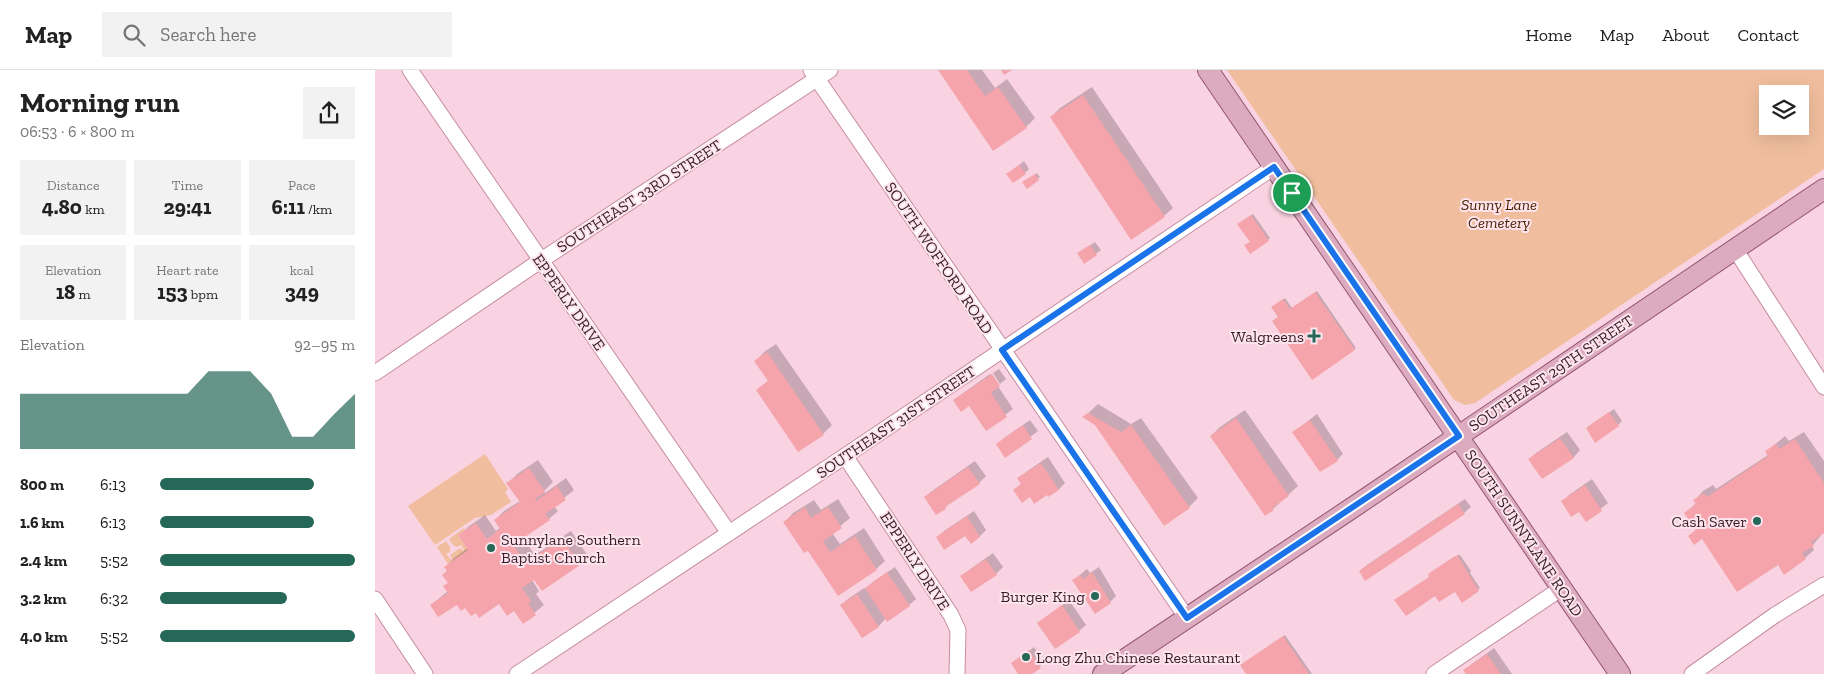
<!DOCTYPE html>
<html lang="en">
<head>
<meta charset="utf-8">
<style>
  body { margin:0; font-family:"Zilla Slab",serif; background:#f2f2f2; color:#222; height:100vh; display:flex; flex-direction:column; font-size:19px; white-space:nowrap }
  * { box-sizing:border-box; margin:0 }
  p { font-size:16px; color:#767676 }
  .icon { flex:none; width:28px; height:28px; fill:none; stroke:currentColor; stroke-width:2; stroke-linecap:round; stroke-linejoin:round }
  .map { position:relative; flex:1; overflow:hidden }
  .side { display:flex; flex-direction:column; background:#fff; width:375px }
  .side>* { flex:none }
  .tools { position:absolute; left:1384px; top:15px; display:grid; gap:10px }
  .tools a { display:grid; place-items:center; width:50px; height:50px; border-radius:0px; background:#fff; box-shadow:0 5px 20px #0002; font-size:25px }
  .pin { position:absolute; display:grid; place-items:center; width:42px; height:42px; color:#fff; margin:-21px; border:2px solid #fff; border-radius:50%; box-shadow:0 1px 5px #0007 }
  .round { display:grid; place-items:center; flex:none; width:52px; height:52px; border-radius:0px; background:#f2f2f2 }
  .headline { display:flex; align-items:center; justify-content:space-between; height:85px; padding:0 20px }
  h1 { font-size:28px; font-weight:700; line-height:38px }
  .stats { display:grid; grid-template-columns:repeat(3,1fr); gap:8px; height:85px; padding:5px 20px }
  .stats div { display:grid; align-content:center; border-radius:0px; background:#f2f2f2; text-align:center }
  .stats b { font-size:21px; font-weight:700 }
  .stats small { font-size:14px; font-weight:400 }
  .stats p { font-size:14px }
  .chart { height:140px; padding:10px 20px }
  .chart p { display:flex; justify-content:space-between }
  .chart svg { width:100%; height:90px; margin-top:5px; fill:#266858; opacity:.7 }
  ul { padding:0 20px; list-style:none; font-size:16px }
  li { display:grid; grid-template-columns:80px 60px 1fr; align-items:center; height:38px }
  li i { height:12px; border-radius:6px; background:#266858 }
  header { display:flex; align-items:center; gap:30px; box-sizing:border-box; height:70px; padding:0 25px; background:#fff; border-bottom:1px solid #e0e0e0 }
  header strong { font-size:24px }
  nav { display:flex; gap:28px; margin-inline-start:auto; font-size:18px }
  .search { width:350px; height:45px; background:#f2f2f2; display:flex; align-items:center; gap:12px; box-sizing:border-box; padding:0 18px; border-radius:0px; color:#767676; font-size:19px }
  main { display:flex; flex:1; min-height:0 }
  .map>svg:first-child { display:block }
</style>
</head>
<body>
<header>
<strong>Map</strong>
<div class="search"><svg class="icon" aria-label="search" viewBox="0 0 24 24"><circle cx="10" cy="10" r="6"/><path d="M15 15l6 6"/></svg>Search here</div>
<nav><a>Home</a><a>Map</a><a>About</a><a>Contact</a></nav>
</header>
<main>
<section class="side">
<div class="headline"><div><h1>Morning run</h1><p>06:53 · 6 × 800 m</p></div><a class="round"><svg class="icon" aria-label="share" viewBox="0 0 24 24"><path d="M12 15V3M7 8l5-5 5 5M5 13v7h14v-7"/></svg></a></div>
<div class="stats">
<div><p>Distance</p><b>4.80<small> km</small></b></div>
<div><p>Time</p><b>29:41</b></div>
<div><p>Pace</p><b>6:11<small> /km</small></b></div>
</div>
<div class="stats">
<div><p>Elevation</p><b>18<small> m</small></b></div>
<div><p>Heart rate</p><b>153<small> bpm</small></b></div>
<div><p>kcal</p><b>349</b></div>
</div>
<div class="chart"><p><span>Elevation</span>92–95 m</p>
<svg viewBox="0 0 160 44" preserveAspectRatio="none"><path d="M0 44V17L10 17L20 17L30 17L40 17L50 17L60 17L70 17L80 17L90 6L100 6L110 6L120 17L130 38L140 38L150 27L160 17V44z"/></svg>
</div>
<ul>
<li><b>800 m</b>6:13<i style="width:79%"></i></li>
<li><b>1.6 km</b>6:13<i style="width:79%"></i></li>
<li><b>2.4 km</b>5:52<i style="width:100%"></i></li>
<li><b>3.2 km</b>6:32<i style="width:65%"></i></li>
<li><b>4.0 km</b>5:52<i style="width:100%"></i></li>
</ul>
</section>
<div class="map">
<svg width="1449" height="604" viewBox="0 0 1449 604">
  <rect width="100%" height="100%" fill="#f9d3e1"/>
  <g fill="#f0be9e" fill-rule="evenodd">
    <path d="M 852,0 L 1449,0 L 1449,99 L 1100,333 L 1090,335 L 1079,330 ZM 1392,24 L 1425,24 L 1425,56 L 1392,56 Z"/>
    <path d="M 110,384 L 133,419 L 130,422 L 136,432 L 116,445 L 100,448 L 60,475 L 33,436 Z"/>
    <path d="M 89,458 L 90,460 L 83,465 L 93,480 L 73,494 L 62,477 L 71,471 L 75,477 L 75,482 L 71,484 L 76,490 L 77,488 L 75,485 L 85,478 L 88,481 L 89,480 L 86,475 L 82,477 L 78,475 L 74,469 Z"/>
  </g>
  <g fill="#0003">
    <path d="M 565,0 L 607,0 L 620,18 L 632,9 L 660,48 L 651,57 Z"/>
    <path d="M 717,17 L 798,138 L 789,146 L 676,47 L 685,38 Z"/>
    <path d="M 649,91 L 654,99 L 650,103 L 633,104 Z"/>
    <path d="M 662,103 L 665,107 L 652,117 L 651,111 Z"/>
    <path d="M 878,144 L 895,168 L 893,170 L 876,172 L 866,153 Z"/>
    <path d="M 720,172 L 726,180 L 710,192 L 704,183 Z"/>
    <path d="M 942,221 L 981,278 L 979,279 L 904,247 L 899,236 L 910,228 L 917,238 Z"/>
    <path d="M 401,274 L 457,355 L 448,364 L 382,320 L 394,310 L 381,291 L 389,282 Z"/>
    <path d="M 624,299 L 631,309 L 625,314 L 618,303 Z"/>
    <path d="M 615,304 L 638,339 L 611,359 L 595,335 L 580,330 L 587,324 Z"/>
    <path d="M 723,334 L 756,354 L 766,348 L 823,428 L 814,437 L 721,354 L 709,347 Z"/>
    <path d="M 1239,339 L 1247,351 L 1243,355 L 1217,354 Z"/>
    <path d="M 870,340 L 923,416 L 898,439 L 836,366 L 845,357 Z"/>
    <path d="M 942,344 L 968,384 L 962,390 L 919,362 Z"/>
    <path d="M 655,350 L 663,361 L 630,386 L 623,374 L 629,368 Z"/>
    <path d="M 1192,362 L 1205,380 L 1199,387 L 1168,408 L 1155,389 L 1161,383 Z"/>
    <path d="M 1429,362 L 1449,391 L 1449,462 L 1437,476 L 1439,480 L 1430,488 L 1403,493 L 1328,468 L 1314,466 L 1322,459 L 1311,443 L 1321,433 L 1320,430 L 1328,421 L 1338,415 L 1341,419 L 1393,385 L 1391,382 L 1410,366 L 1414,371 Z"/>
    <path d="M 673,387 L 690,413 L 684,419 L 674,426 L 672,424 L 655,426 L 640,420 L 647,413 L 644,409 L 651,402 Z"/>
    <path d="M 163,390 L 178,412 L 169,421 L 170,423 L 191,408 L 199,420 L 179,436 L 183,441 L 174,449 L 147,467 L 160,485 L 196,461 L 213,486 L 204,494 L 157,510 L 164,521 L 161,524 L 169,535 L 148,552 L 139,540 L 124,533 L 101,541 L 82,533 L 56,535 L 73,521 L 70,516 L 74,512 L 73,500 L 71,497 L 79,488 L 93,478 L 85,465 L 93,457 L 110,445 L 121,461 L 125,458 L 120,450 L 129,441 L 145,431 L 133,413 L 142,404 Z"/>
    <path d="M 600,391 L 611,406 L 604,413 L 576,431 L 570,438 L 550,427 L 557,421 Z"/>
    <path d="M 1217,409 L 1233,433 L 1211,450 L 1204,440 L 1188,432 L 1194,425 Z"/>
    <path d="M 463,429 L 475,448 L 457,463 L 465,474 L 489,458 L 510,491 L 501,499 L 433,479 L 410,452 L 418,443 L 439,430 L 446,440 Z"/>
    <path d="M 1090,429 L 1096,437 L 1089,443 L 991,509 L 985,501 L 992,495 Z"/>
    <path d="M 599,441 L 611,460 L 605,466 L 596,472 L 591,464 L 562,468 L 569,461 Z"/>
    <path d="M 618,483 L 628,497 L 621,504 L 597,520 L 587,506 L 594,500 Z"/>
    <path d="M 1083,485 L 1085,485 L 1096,501 L 1095,503 L 1105,518 L 1087,531 L 1081,521 L 1056,507 L 1056,503 Z"/>
    <path d="M 520,497 L 541,529 L 534,535 L 511,548 L 504,556 L 488,567 L 466,535 L 473,529 L 489,518 L 490,519 L 498,512 Z"/>
    <path d="M 724,497 L 741,526 L 735,532 L 699,510 L 712,499 L 715,503 Z"/>
    <path d="M 694,530 L 711,555 L 704,561 L 664,553 Z"/>
    <path d="M 910,565 L 937,604 L 873,604 L 866,595 Z"/>
    <path d="M 659,577 L 669,593 L 655,604 L 645,604 L 638,593 Z"/>
    <path d="M 1119,578 L 1137,604 L 1093,604 L 1090,600 L 1097,594 Z"/>
  </g>
  <g fill="#f4a4aa">
    <path d="M 563,0 L 592,0 L 610,26 L 623,17 L 652,58 L 618,81 Z"/>
    <path d="M 626,0 L 637,0 L 629,5 Z"/>
    <path d="M 708,25 L 790,147 L 756,170 L 675,47 Z"/>
    <path d="M 644,95 L 651,104 L 638,113 L 631,104 Z"/>
    <path d="M 660,104 L 664,110 L 652,119 L 647,112 Z"/>
    <path d="M 876,145 L 894,171 L 875,184 L 869,175 L 875,172 L 862,154 Z"/>
    <path d="M 715,175 L 722,185 L 709,194 L 702,183 Z"/>
    <path d="M 940,222 L 980,280 L 937,310 L 897,251 L 903,247 L 896,237 L 908,229 L 915,239 Z"/>
    <path d="M 392,282 L 449,365 L 423,382 L 381,320 L 393,311 L 379,291 Z"/>
    <path d="M 617,304 L 625,316 L 616,323 L 632,347 L 611,361 L 594,336 L 586,342 L 578,330 Z"/>
    <path d="M 1234,342 L 1244,356 L 1220,373 L 1211,358 Z"/>
    <path d="M 713,343 L 746,362 L 756,355 L 815,438 L 789,456 L 720,355 L 707,347 Z"/>
    <path d="M 861,348 L 914,426 L 897,438 L 899,440 L 890,446 L 835,366 Z"/>
    <path d="M 935,350 L 963,391 L 945,402 L 917,362 Z"/>
    <path d="M 648,355 L 657,369 L 630,388 L 621,374 Z"/>
    <path d="M 1185,368 L 1199,388 L 1167,409 L 1153,389 Z"/>
    <path d="M 1420,369 L 1449,413 L 1449,463 L 1436,472 L 1439,476 L 1427,483 L 1431,489 L 1409,505 L 1403,495 L 1362,522 L 1327,469 L 1319,475 L 1313,466 L 1321,460 L 1309,443 L 1321,434 L 1318,430 L 1329,423 L 1332,427 L 1393,386 L 1390,381 L 1401,374 L 1404,379 Z"/>
    <path d="M 666,393 L 684,420 L 673,427 L 672,425 L 659,434 L 655,427 L 647,433 L 638,420 L 646,414 L 642,408 Z"/>
    <path d="M 593,397 L 605,414 L 570,437 L 571,439 L 561,445 L 549,427 Z"/>
    <path d="M 154,398 L 170,422 L 160,429 L 161,431 L 182,416 L 191,430 L 170,444 L 175,450 L 138,475 L 151,493 L 187,468 L 205,495 L 167,521 L 159,510 L 147,518 L 156,531 L 153,533 L 161,545 L 148,554 L 139,541 L 132,546 L 124,534 L 104,548 L 101,543 L 96,546 L 90,538 L 86,541 L 82,535 L 63,547 L 55,535 L 73,523 L 68,516 L 73,513 L 67,505 L 72,501 L 69,497 L 93,480 L 83,465 L 101,453 L 112,469 L 125,459 L 119,450 L 145,432 L 131,413 Z"/>
    <path d="M 1210,415 L 1227,441 L 1211,452 L 1204,442 L 1196,447 L 1186,431 Z"/>
    <path d="M 1083,434 L 1090,444 L 990,511 L 984,501 Z"/>
    <path d="M 430,437 L 436,448 L 453,437 L 467,458 L 448,471 L 455,482 L 480,466 L 502,500 L 463,526 L 433,481 L 429,483 L 408,452 Z"/>
    <path d="M 592,446 L 605,467 L 596,474 L 590,466 L 569,480 L 561,467 Z"/>
    <path d="M 1080,486 L 1083,486 L 1104,521 L 1087,533 L 1080,522 L 1064,532 L 1060,526 L 1031,546 L 1019,530 L 1054,507 L 1053,504 Z"/>
    <path d="M 611,489 L 622,505 L 596,522 L 585,506 Z"/>
    <path d="M 512,502 L 535,536 L 512,552 L 490,518 Z"/>
    <path d="M 717,502 L 736,533 L 720,544 L 697,510 L 705,505 L 708,509 Z"/>
    <path d="M 482,524 L 504,557 L 487,568 L 465,535 Z"/>
    <path d="M 687,535 L 705,562 L 680,579 L 662,553 Z"/>
    <path d="M 908,566 L 934,604 L 871,604 L 865,595 Z"/>
    <path d="M 654,580 L 666,598 L 657,604 L 643,604 L 636,593 Z"/>
    <path d="M 1112,584 L 1126,604 L 1091,604 L 1088,600 Z"/>
  </g>
  <g fill="none" stroke-linecap="round" stroke-linejoin="round">
    <defs>
      <g id="minor">
        <path d="M 35,0 L 354,463"/>
        <path d="M 436,0 L 812,548"/>
        <path d="M 1360,179 L 1449,317"/>
        <path d="M 0,303 L 165,191 L 455,0"/>
        <path d="M 470,386 L 576,545 L 583,560 L 582,604"/>
        <path d="M 0,529 L 50,604"/>
        <path d="M 142,604 L 470,386 L 899,97"/>
        <path d="M 1059,604 L 1187,518"/>
        <path d="M 1317,604 L 1400,545 L 1449,515"/>
      </g>
      <g id="major">
        <path d="M 833,0 L 1245,604"/>
        <path d="M 728,604 L 980,436 L 1449,119"/>
      </g>
    </defs>
    <use href="#minor" stroke="#c68ca2" stroke-width="17"/>
    <use href="#major" stroke="#93566f" stroke-width="22"/>
    <use href="#minor" stroke="#fff" stroke-width="15"/>
    <use href="#major" stroke="#dcabbf" stroke-width="20"/>
  </g>
  <g fill="none" stroke-linecap="round" stroke-linejoin="round">
    <defs>
      <path id="route" d="M 899,97 L 1084,366 L 812,548 L 627,280 Z"/>
    </defs>
    <use href="#route" stroke="#fff" stroke-width="10"/>
    <use href="#route" stroke="#1a73e8" stroke-width="6"/>
  </g>
  <g fill="#266858" stroke="#fee4ed" stroke-width="2">
    <path d="M936.5 258.5h5v5h5v5h-5v5h-5v-5h-5v-5h5z"/>
    <circle cx="1382" cy="451" r="5"/>
    <circle cx="116" cy="478" r="5"/>
    <circle cx="720" cy="526" r="5"/>
    <circle cx="651" cy="587" r="5"/>
  </g>
  <g text-anchor="middle" dominant-baseline="central" stroke-width="4" stroke-linejoin="round" paint-order="stroke">
    <g font-size="16" fill="#361f29" stroke="#fee4ed">
      <text transform="translate(264 126) rotate(-33)">SOUTHEAST 33RD STREET</text>
      <text transform="translate(564 188) rotate(56)">SOUTH WOFFORD ROAD</text>
      <text transform="translate(194 232) rotate(55)">EPPERLY DRIVE</text>
      <text transform="translate(1176 303) rotate(-34)">SOUTHEAST 29TH STREET</text>
      <text transform="translate(521 352) rotate(-34)">SOUTHEAST 31ST STREET</text>
      <text transform="translate(1149 463) rotate(56)">SOUTH SUNNYLANE ROAD</text>
      <text transform="translate(540 491) rotate(57)">EPPERLY DRIVE</text>
    </g>
    <g font-size="16" font-style="italic" fill="#4a2200" stroke="#fee4ed">
      <text x="1124" y="134">Sunny Lane<tspan x="1124" dy="18">Cemetery</tspan></text>
    </g>
    <g font-size="16" fill="#361f29" stroke="#fee4ed" text-anchor="end">
      <text x="929" y="266">Walgreens</text>
      <text x="1372" y="451">Cash Saver</text>
      <text x="126" y="469" text-anchor="start">Sunnylane Southern<tspan x="126" dy="18">Baptist Church</tspan></text>
      <text x="710" y="526">Burger King</text>
      <text x="661" y="587" text-anchor="start">Long Zhu Chinese Restaurant</text>
    </g>
  </g>
</svg>
<div class="tools">
<a><svg class="icon" aria-label="layers" viewBox="0 0 24 24"><path d="M12 4l9 5-9 5-9-5zM3 14l9 5 9-5"/></svg></a>
</div>
<div class="pin" style="left:917px;top:123px;background:#1e9e55"><svg class="icon" aria-label="arrive" viewBox="0 0 24 24"><path d="M6 21V4h12l-3 4 3 4H6"/></svg></div>
</div>
</main>
</body>
</html>
